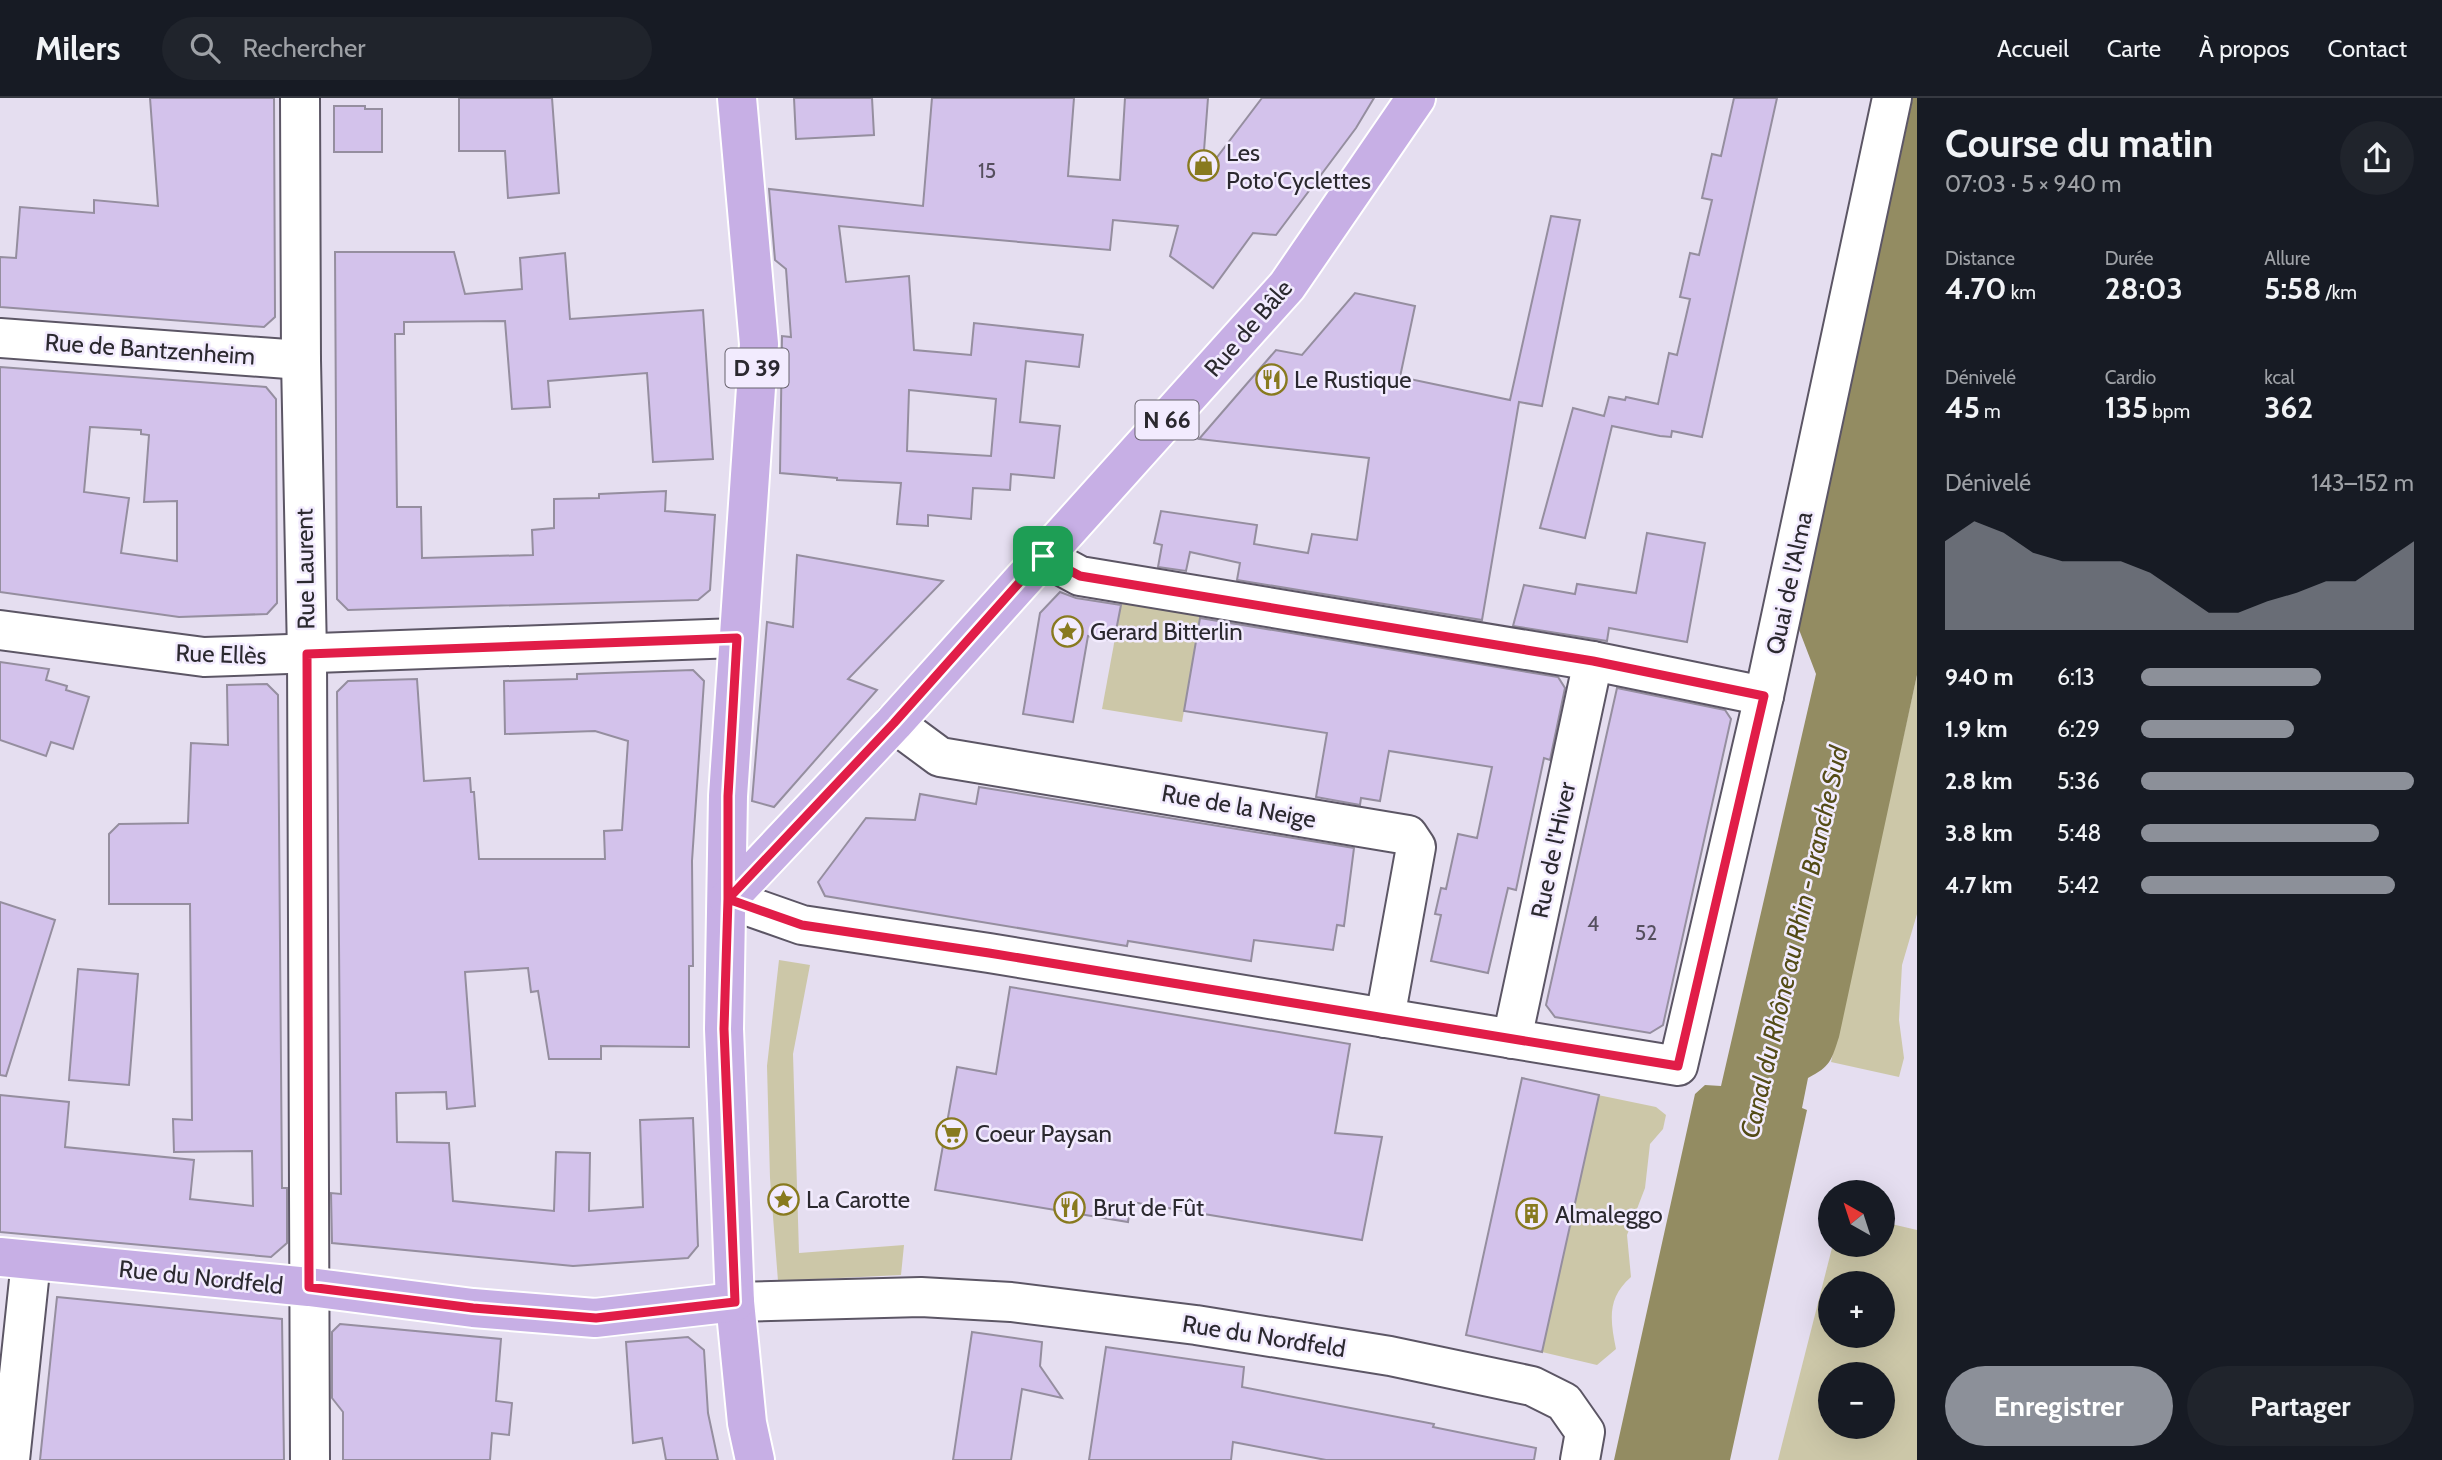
<!DOCTYPE html>
<html lang="fr">
<head>
<meta charset="utf-8">
<style>
  body { margin:0; font-family:Cabin,sans-serif; background:#20242c; color:#f1f3f6; height:100vh; display:flex; flex-direction:column; font-size:26px; white-space:nowrap }
  * { box-sizing:border-box; margin:0 }
  p { font-size:23px; color:#9ea1a6 }
  .icon { flex:none; width:38px; height:38px; fill:none; stroke:currentColor; stroke-width:2; stroke-linecap:round; stroke-linejoin:round }
  .map { position:relative; flex:1; overflow:hidden }
  .details { display:flex; flex-direction:column; background:#171b24; width:525px }
  .details>* { flex:none }
  .needle { width:46px; rotate:321deg }
  .buttons { position:absolute; left:1818px; top:1082px; display:grid; gap:14px }
  .buttons a { display:grid; place-items:center; width:77px; height:77px; border-radius:50%; background:#171b24; box-shadow:0 7px 28px #0002; font-size:35px }
  .pin { position:absolute; display:grid; place-items:center; width:60px; height:60px; color:#fff; margin:-30px; border-radius:14px; box-shadow:0 4px 10px #0006 }
  .round { display:grid; place-items:center; flex:none; width:74px; height:74px; border-radius:37px; background:#20242c }
  .headline { display:flex; align-items:center; justify-content:space-between; height:119px; padding:0 28px }
  h1 { font-size:38px; font-weight:700; line-height:52px }
  .metrics { display:grid; grid-template-columns:repeat(3,1fr); gap:10px; height:119px; padding:7px 28px }
  .metrics div { display:grid; align-content:center }
  .metrics b { font-size:30px; font-weight:700 }
  .metrics small { font-size:19px; font-weight:400 }
  .metrics p { font-size:19px }
  .chart { height:196px; padding:14px 28px }
  .chart p { display:flex; justify-content:space-between }
  .chart svg { width:100%; height:126px; margin-top:7px; fill:#8c9099; opacity:.7 }
  .cta { display:flex; gap:14px; margin-top:auto; padding:14px 28px }
  .cta a { flex:1; height:80px; border-radius:42px; background:#8c9099; color:#fff; font-size:28px; font-weight:700; line-height:80px; text-align:center }
  .cta a+a { background:#20242c; color:#f1f3f6 }
  ul { padding:0 28px; list-style:none; font-size:23px }
  li { display:grid; grid-template-columns:112px 84px 1fr; align-items:center; height:52px }
  li i { height:18px; border-radius:9px; background:#8c9099 }
  header { display:flex; align-items:center; gap:42px; box-sizing:border-box; height:98px; padding:0 35px; background:#171b24; border-bottom:2px solid #363941 }
  header strong { font-size:33px }
  nav { display:flex; gap:38px; margin-inline-start:auto; font-size:24px }
  .search { width:490px; height:63px; background:#20242c; display:flex; align-items:center; gap:18px; box-sizing:border-box; padding:0 24px; border-radius:38px; color:#9ea1a6; font-size:26px }
  main { display:flex; flex:1; min-height:0 }
  .map>svg:first-child { display:block }
</style>
</head>
<body>
<header>
<strong>Milers</strong>
<div class="search"><svg class="icon" aria-label="search" viewBox="0 0 24 24"><circle cx="10" cy="10" r="6"/><path d="M15 15l6 6"/></svg>Rechercher</div>
<nav><a>Accueil</a><a>Carte</a><a>À propos</a><a>Contact</a></nav>
</header>
<main>
<div class="map">
<svg width="1917" height="1362" viewBox="0 0 1917 1362">
  <rect width="100%" height="100%" fill="#e5def0"/>
  <g fill="#ccc7a8" fill-rule="evenodd">
    <path d="M 1125,486 L 1201,517 L 1182,624 L 1102,611 Z"/>
    <path d="M 1917,577 L 1917,816 L 1902,867 L 1899,922 L 1904,960 L 1899,979 L 1831,964 Z"/>
    <path d="M 779,862 L 810,867 L 793,956 L 799,1155 L 904,1147 L 901,1177 L 778,1183 L 770,1080 L 767,968 Z"/>
    <path d="M 1598,997 L 1656,1009 L 1666,1017 L 1663,1031 L 1650,1046 L 1645,1090 L 1627,1137 L 1631,1179 C 1607,1200 1610,1221 1616,1251 L 1597,1267 L 1542,1254 Z"/>
    <path d="M 1883,1124 L 1917,1132 L 1917,1362 L 1778,1362 L 1833,1146 L 1883,1146 ZM 1830,1185 L 1883,1185 L 1883,1237 L 1830,1237 ZM 1830,1276 L 1883,1276 L 1883,1328 L 1830,1328 Z"/>
  </g>
  <path fill="#938c62" d="M 1913,0 L 1917,0 L 1917,577 L 1839,939 C 1831,963 1831,968 1808,980 L 1802,1010 L 1807,1012 L 1730,1362 L 1614,1362 L 1695,996 L 1705,987 L 1721,988 L 1816,576 L 1798,529 Z"/>
  <g fill="#d3c2eb" stroke="#958e9f" stroke-width="2" fill-rule="evenodd">
    <path d="M 150,0 L 274,0 L 275,219 L 264,229 L 0,209 L 0,159 L 16,160 L 20,109 L 94,115 L 94,102 L 158,108 Z"/>
    <path d="M 459,0 L 552,0 L 559,95 L 508,100 L 505,53 L 459,53 Z"/>
    <path d="M 794,0 L 872,0 L 874,37 L 796,41 Z"/>
    <path d="M 932,0 L 1074,0 L 1068,78 L 1120,82 L 1125,0 L 1208,0 L 1202,79 L 1262,0 L 1374,0 L 1356,30 L 1276,137 L 1253,135 L 1213,190 L 1170,158 L 1178,128 L 1113,122 L 1110,152 L 839,128 L 846,184 L 909,178 L 914,252 L 971,257 L 974,225 L 1083,237 L 1079,269 L 1026,263 L 1020,324 L 1060,328 L 1054,380 L 1011,376 L 1010,392 L 973,390 L 971,421 L 928,417 L 928,428 L 897,426 L 901,385 L 837,382 L 837,380 L 780,375 L 782,238 L 791,239 L 786,171 L 775,162 L 769,91 L 923,108 ZM 909,292 L 996,301 L 991,358 L 907,353 Z"/>
    <path d="M 1734,0 L 1777,0 L 1702,339 L 1672,333 L 1671,339 L 1660,338 L 1612,328 L 1585,440 L 1540,430 L 1573,310 L 1604,318 L 1609,299 L 1625,302 L 1626,299 L 1658,306 L 1669,255 L 1677,257 L 1690,201 L 1680,199 L 1690,155 L 1699,157 L 1712,102 L 1702,100 L 1712,56 L 1721,58 Z"/>
    <path d="M 334,8 L 365,8 L 365,11 L 382,11 L 382,54 L 334,54 Z"/>
    <path d="M 1551,118 L 1580,122 L 1542,308 L 1519,304 L 1482,522 L 1237,482 L 1240,465 L 1190,454 L 1186,473 L 1158,469 L 1162,447 L 1154,445 L 1161,413 L 1257,427 L 1254,446 L 1308,455 L 1312,436 L 1357,442 L 1369,360 L 1199,341 L 1276,252 L 1302,257 L 1355,195 L 1415,208 L 1400,279 L 1510,302 Z"/>
    <path d="M 335,154 L 454,154 L 465,196 L 522,191 L 520,160 L 565,155 L 570,221 L 703,212 L 713,361 L 653,364 L 647,275 L 548,283 L 550,309 L 512,311 L 505,223 L 404,224 L 404,236 L 395,236 L 397,409 L 421,409 L 422,460 L 533,457 L 532,432 L 554,430 L 554,401 L 599,400 L 599,396 L 666,393 L 665,413 L 715,417 L 710,492 L 698,502 L 348,512 L 337,501 Z"/>
    <path d="M 0,269 L 266,289 L 276,301 L 277,505 L 267,516 L 179,519 L 0,494 ZM 90,329 L 141,332 L 141,336 L 149,337 L 144,404 L 177,403 L 177,463 L 121,455 L 129,400 L 84,394 Z"/>
    <path d="M 1647,435 L 1705,445 L 1687,544 L 1609,530 L 1607,543 L 1513,528 L 1524,487 L 1575,496 L 1577,486 L 1636,495 Z"/>
    <path d="M 797,457 L 943,483 L 848,581 L 877,592 L 774,709 L 752,703 L 767,524 L 793,529 Z"/>
    <path d="M 1060,494 L 1076,500 L 1121,507 L 1114,543 L 1088,538 L 1073,624 L 1023,616 L 1040,515 Z"/>
    <path d="M 1200,520 L 1558,579 L 1565,590 L 1550,662 L 1544,660 L 1516,792 L 1508,790 L 1488,875 L 1431,863 L 1441,817 L 1435,816 L 1441,790 L 1446,791 L 1458,736 L 1477,740 L 1492,669 L 1389,653 L 1380,703 L 1361,700 L 1360,707 L 1316,699 L 1327,635 L 1184,613 Z"/>
    <path d="M 0,564 L 49,571 L 46,582 L 67,588 L 66,592 L 89,599 L 73,651 L 51,644 L 46,658 L 0,642 Z"/>
    <path d="M 693,572 L 704,583 L 692,763 L 693,868 L 689,868 L 689,949 L 601,948 L 601,961 L 549,961 L 538,893 L 531,894 L 528,870 L 465,874 L 475,1008 L 447,1011 L 446,994 L 396,995 L 397,1044 L 449,1045 L 453,1103 L 554,1113 L 556,1054 L 590,1055 L 589,1113 L 643,1109 L 640,1022 L 693,1020 L 698,1148 L 688,1160 L 573,1168 L 332,1145 L 331,1095 L 341,1096 L 337,594 L 348,583 L 417,581 L 424,683 L 470,680 L 471,694 L 474,694 L 479,761 L 605,761 L 604,733 L 622,732 L 628,643 L 595,633 L 505,636 L 504,583 L 577,581 L 577,576 Z"/>
    <path d="M 267,586 L 278,597 L 282,1090 L 287,1090 L 287,1145 L 271,1159 L 0,1134 L 0,997 L 69,1004 L 65,1049 L 194,1062 L 190,1101 L 253,1108 L 252,1053 L 174,1054 L 173,1021 L 192,1022 L 190,806 L 109,806 L 109,736 L 119,726 L 188,725 L 191,645 L 228,647 L 227,587 Z"/>
    <path d="M 1617,590 L 1725,612 L 1731,621 L 1663,927 L 1650,935 L 1555,919 L 1546,907 Z"/>
    <path d="M 979,689 L 1354,750 L 1344,828 L 1337,827 L 1333,852 L 1254,842 L 1251,863 L 1128,843 L 1127,848 L 825,798 L 818,784 L 866,720 L 915,722 L 920,696 L 976,706 Z"/>
    <path d="M 0,804 L 55,822 L 6,978 L 0,977 Z"/>
    <path d="M 78,871 L 138,876 L 129,987 L 69,982 Z"/>
    <path d="M 1010,889 L 1350,946 L 1335,1035 L 1382,1039 L 1362,1142 L 1131,1104 L 1128,1124 L 935,1092 L 957,969 L 996,976 Z"/>
    <path d="M 1522,980 L 1599,997 L 1542,1254 L 1466,1237 Z"/>
    <path d="M 57,1199 L 282,1221 L 284,1362 L 40,1362 Z"/>
    <path d="M 340,1226 L 501,1241 L 496,1303 L 512,1305 L 509,1337 L 492,1335 L 490,1362 L 343,1362 L 343,1314 L 332,1300 L 332,1234 Z"/>
    <path d="M 972,1234 L 1042,1244 L 1040,1268 L 1062,1300 L 1022,1291 L 1011,1362 L 953,1362 Z"/>
    <path d="M 688,1239 L 704,1252 L 708,1315 L 718,1362 L 666,1362 L 662,1340 L 633,1345 L 626,1244 Z"/>
    <path d="M 1106,1249 L 1244,1269 L 1242,1289 L 1434,1326 L 1433,1329 L 1536,1350 L 1534,1362 L 1326,1362 L 1233,1344 L 1231,1362 L 1089,1362 Z"/>
  </g>
  <g fill="none" stroke-linecap="round" stroke-linejoin="round">
    <defs>
      <g id="minor">
        <path d="M 300,0 L 301,262 L 307,556 L 310,1362"/>
        <path d="M 0,240 L 301,262"/>
        <path d="M 1043,458 L 1080,478 L 1593,563 L 1764,598"/>
        <path d="M 0,532 L 204,559 L 737,540"/>
        <path d="M 894,625 L 940,659 L 1408,737 L 1416,749 L 1385,920"/>
        <path d="M 728,801 L 802,827 L 989,855 L 1678,968 L 1764,598 L 1892,0"/>
        <path d="M 1512,941 L 1593,563"/>
        <path d="M 735,1204 L 921,1199 L 1011,1204 L 1196,1227 L 1390,1258 L 1532,1288 L 1564,1304 L 1585,1334 L 1580,1362"/>
        <path d="M 10,1362 L 31,1163"/>
      </g>
      <g id="major">
        <path d="M 737,0 L 759,246 L 728,698 L 724,931 L 735,1204 L 747,1325 L 755,1362"/>
        <path d="M 728,801 L 894,625 L 1287,188 L 1416,0"/>
        <path d="M 0,1159 L 309,1189 L 473,1210 L 595,1220 L 735,1204"/>
      </g>
    </defs>
    <use href="#minor" stroke="#5c5665" stroke-width="42"/>
    <use href="#major" stroke="#fff" stroke-width="42"/>
    <use href="#minor" stroke="#fff" stroke-width="38"/>
    <use href="#major" stroke="#c7afe5" stroke-width="38"/>
  </g>
  <g fill="none" stroke-linecap="round" stroke-linejoin="round">
    <defs>
      <path id="route" d="M 1043,458 L 894,625 L 728,801 L 728,698 L 737,540 L 307,556 L 309,1189 L 473,1210 L 596,1220 L 735,1204 L 724,931 L 728,801 L 802,827 L 989,855 L 1678,968 L 1764,598 L 1593,563 L 1080,478 L 1043,458"/>
    </defs>
    <use href="#route" stroke="#fff" stroke-width="14"/>
    <use href="#route" stroke="#e11d48" stroke-width="9"/>
  </g>
  <defs>
    <symbol id="shop-ring" viewBox="-11 -11 22 22"><circle r="9.5" fill="#f2ebfe" stroke="#887a1f" stroke-width="1.5"/><path d="M-5-2.5h2.3a2.7 3.5 0 0 1 5.4 0H5L5.5 6h-11ZM-1.5-2.5h3a1.5 2.3 0 0 0-3 0Z" fill="#887a1f"/></symbol>
    <symbol id="restaurant-ring" viewBox="-11 -11 22 22"><circle r="9.5" fill="#f2ebfe" stroke="#887a1f" stroke-width="1.5"/><path d="M-5-6h1v4h1v-4h1v4h1v-4h1v5L-1.5 .5V6h-2V.5L-5-1ZM5-6V6H3V1.5H1.5Q1.5-4 5-6Z" fill="#887a1f"/></symbol>
    <symbol id="sight-ring" viewBox="-11 -11 22 22"><circle r="9.5" fill="#f2ebfe" stroke="#887a1f" stroke-width="1.5"/><path d="M0-6L1.8-2.2L6-1.7L2.9 1.2L3.7 5.4L0 3.3L-3.7 5.4L-2.9 1.2L-6-1.7L-1.8-2.2Z" fill="#887a1f"/></symbol>
    <symbol id="supermarket-ring" viewBox="-11 -11 22 22"><circle r="9.5" fill="#f2ebfe" stroke="#887a1f" stroke-width="1.5"/><path d="M-6-5.5h2.5l.6 2H6L4.5 2H-2.5L-4.4-4H-6ZM-1.5 3.2a1.3 1.3 0 1 0 .1 0ZM3 3.2a1.3 1.3 0 1 0 .1 0Z" fill="#887a1f"/></symbol>
    <symbol id="building-ring" viewBox="-11 -11 22 22"><circle r="9.5" fill="#f2ebfe" stroke="#887a1f" stroke-width="1.5"/><path d="M-4-6H4V6H1V3H-1V6H-4ZM-2.5-4.3h1.7v1.8h-1.7ZM.8-4.3h1.7v1.8H.8ZM-2.5-1h1.7V.8h-1.7ZM.8-1h1.7V.8H.8Z" fill="#887a1f"/></symbol>
  </defs>
  <g fill-rule="evenodd">
    <use href="#shop-ring" x="1186" y="50" width="35" height="35"/>
    <use href="#restaurant-ring" x="1254" y="264" width="35" height="35"/>
    <use href="#sight-ring" x="1050" y="516" width="35" height="35"/>
    <use href="#supermarket-ring" x="934" y="1018" width="35" height="35"/>
    <use href="#sight-ring" x="766" y="1084" width="35" height="35"/>
    <use href="#restaurant-ring" x="1052" y="1092" width="35" height="35"/>
    <use href="#building-ring" x="1514" y="1098" width="35" height="35"/>
  </g>
  <g text-anchor="middle" dominant-baseline="central" stroke-width="5" stroke-linejoin="round" paint-order="stroke">
    <g font-size="21" fill="#554f5e">
      <text x="987" y="72">15</text>
      <text x="1593" y="825">4</text>
      <text x="1646" y="834">52</text>
    </g>
    <g fill="#f2ebfe" stroke="#67636d" stroke-width="2">
      <rect x="725.5" y="250.5" width="63" height="39" rx="5"/>
      <rect x="1135.5" y="302.5" width="63" height="39" rx="5"/>
    </g>
    <g font-size="23" font-weight="bold" fill="#2b292f">
      <text x="757" y="270">D 39</text>
      <text x="1167" y="322">N 66</text>
    </g>
    <g font-size="24" fill="#2b292f" stroke="#f2ebfe" text-anchor="start">
      <text x="1226" y="54">Les<tspan x="1226" dy="28">Poto'Cyclettes</tspan></text>
      <text x="1294" y="281">Le Rustique</text>
      <text x="1090" y="533">Gerard Bitterlin</text>
      <text x="975" y="1035">Coeur Paysan</text>
      <text x="806" y="1101">La Carotte</text>
      <text x="1093" y="1109">Brut de Fût</text>
      <text x="1555" y="1116">Almaleggo</text>
    </g>
    <g font-size="24" fill="#2b292f" stroke="#f2ebfe">
      <text transform="translate(1248 230) rotate(-49)">Rue de Bâle</text>
      <text transform="translate(150 251) rotate(4)">Rue de Bantzenheim</text>
      <text transform="translate(305 471) rotate(-91)">Rue Laurent</text>
      <text transform="translate(1789 485) rotate(-78)">Quai de l'Alma</text>
      <text transform="translate(221 556) rotate(2)">Rue Ellès</text>
      <text transform="translate(1239 708) rotate(10)">Rue de la Neige</text>
      <text transform="translate(1553 752) rotate(-78)">Rue de l'Hiver</text>
      <text transform="translate(201 1179) rotate(6)">Rue du Nordfeld</text>
      <text transform="translate(1264 1238) rotate(9)">Rue du Nordfeld</text>
    </g>
    <g font-size="26" font-style="italic" fill="#534b16" stroke="#f2ebfe">
      <text transform="translate(1794 844) rotate(-77)">Canal du Rhône au Rhin - Branche Sud</text>
    </g>
  </g>
</svg>
<div class="buttons">
<a><svg class="needle" viewBox="-14 -14 28 28"><path d="M0-13l5 13h-10z" fill="#e53935"/><path d="M0 13l5-13h-10z" fill="#9ea1a6"/></svg></a>
<a>+</a>
<a>−</a>
</div>
<div class="pin" style="left:1043px;top:458px;background:#1e9e55"><svg class="icon" aria-label="arrive" viewBox="0 0 24 24"><path d="M6 21V4h12l-3 4 3 4H6"/></svg></div>
</div>
<section class="details">
<div class="headline"><div><h1>Course du matin</h1><p>07:03 · 5 × 940 m</p></div><a class="round"><svg class="icon" aria-label="share" viewBox="0 0 24 24"><path d="M12 15V3M7 8l5-5 5 5M5 13v7h14v-7"/></svg></a></div>
<div class="metrics">
<div><p>Distance</p><b>4.70<small> km</small></b></div>
<div><p>Durée</p><b>28:03</b></div>
<div><p>Allure</p><b>5:58<small> /km</small></b></div>
</div>
<div class="metrics">
<div><p>Dénivelé</p><b>45<small> m</small></b></div>
<div><p>Cardio</p><b>135<small> bpm</small></b></div>
<div><p>kcal</p><b>362</b></div>
</div>
<div class="chart"><p><span>Dénivelé</span>143–152 m</p>
<svg viewBox="0 0 160 44" preserveAspectRatio="none"><path d="M0 44V13L10 6L20 10L30 17L40 20L50 20L60 20L70 24L80 31L90 38L100 38L110 34L120 31L130 27L140 27L150 20L160 13V44z"/></svg>
</div>
<ul>
<li><b>940 m</b>6:13<i style="width:66%"></i></li>
<li><b>1.9 km</b>6:29<i style="width:56%"></i></li>
<li><b>2.8 km</b>5:36<i style="width:100%"></i></li>
<li><b>3.8 km</b>5:48<i style="width:87%"></i></li>
<li><b>4.7 km</b>5:42<i style="width:93%"></i></li>
</ul>
<div class="cta"><a>Enregistrer</a><a>Partager</a></div>
</section>
</main>
</body>
</html>
